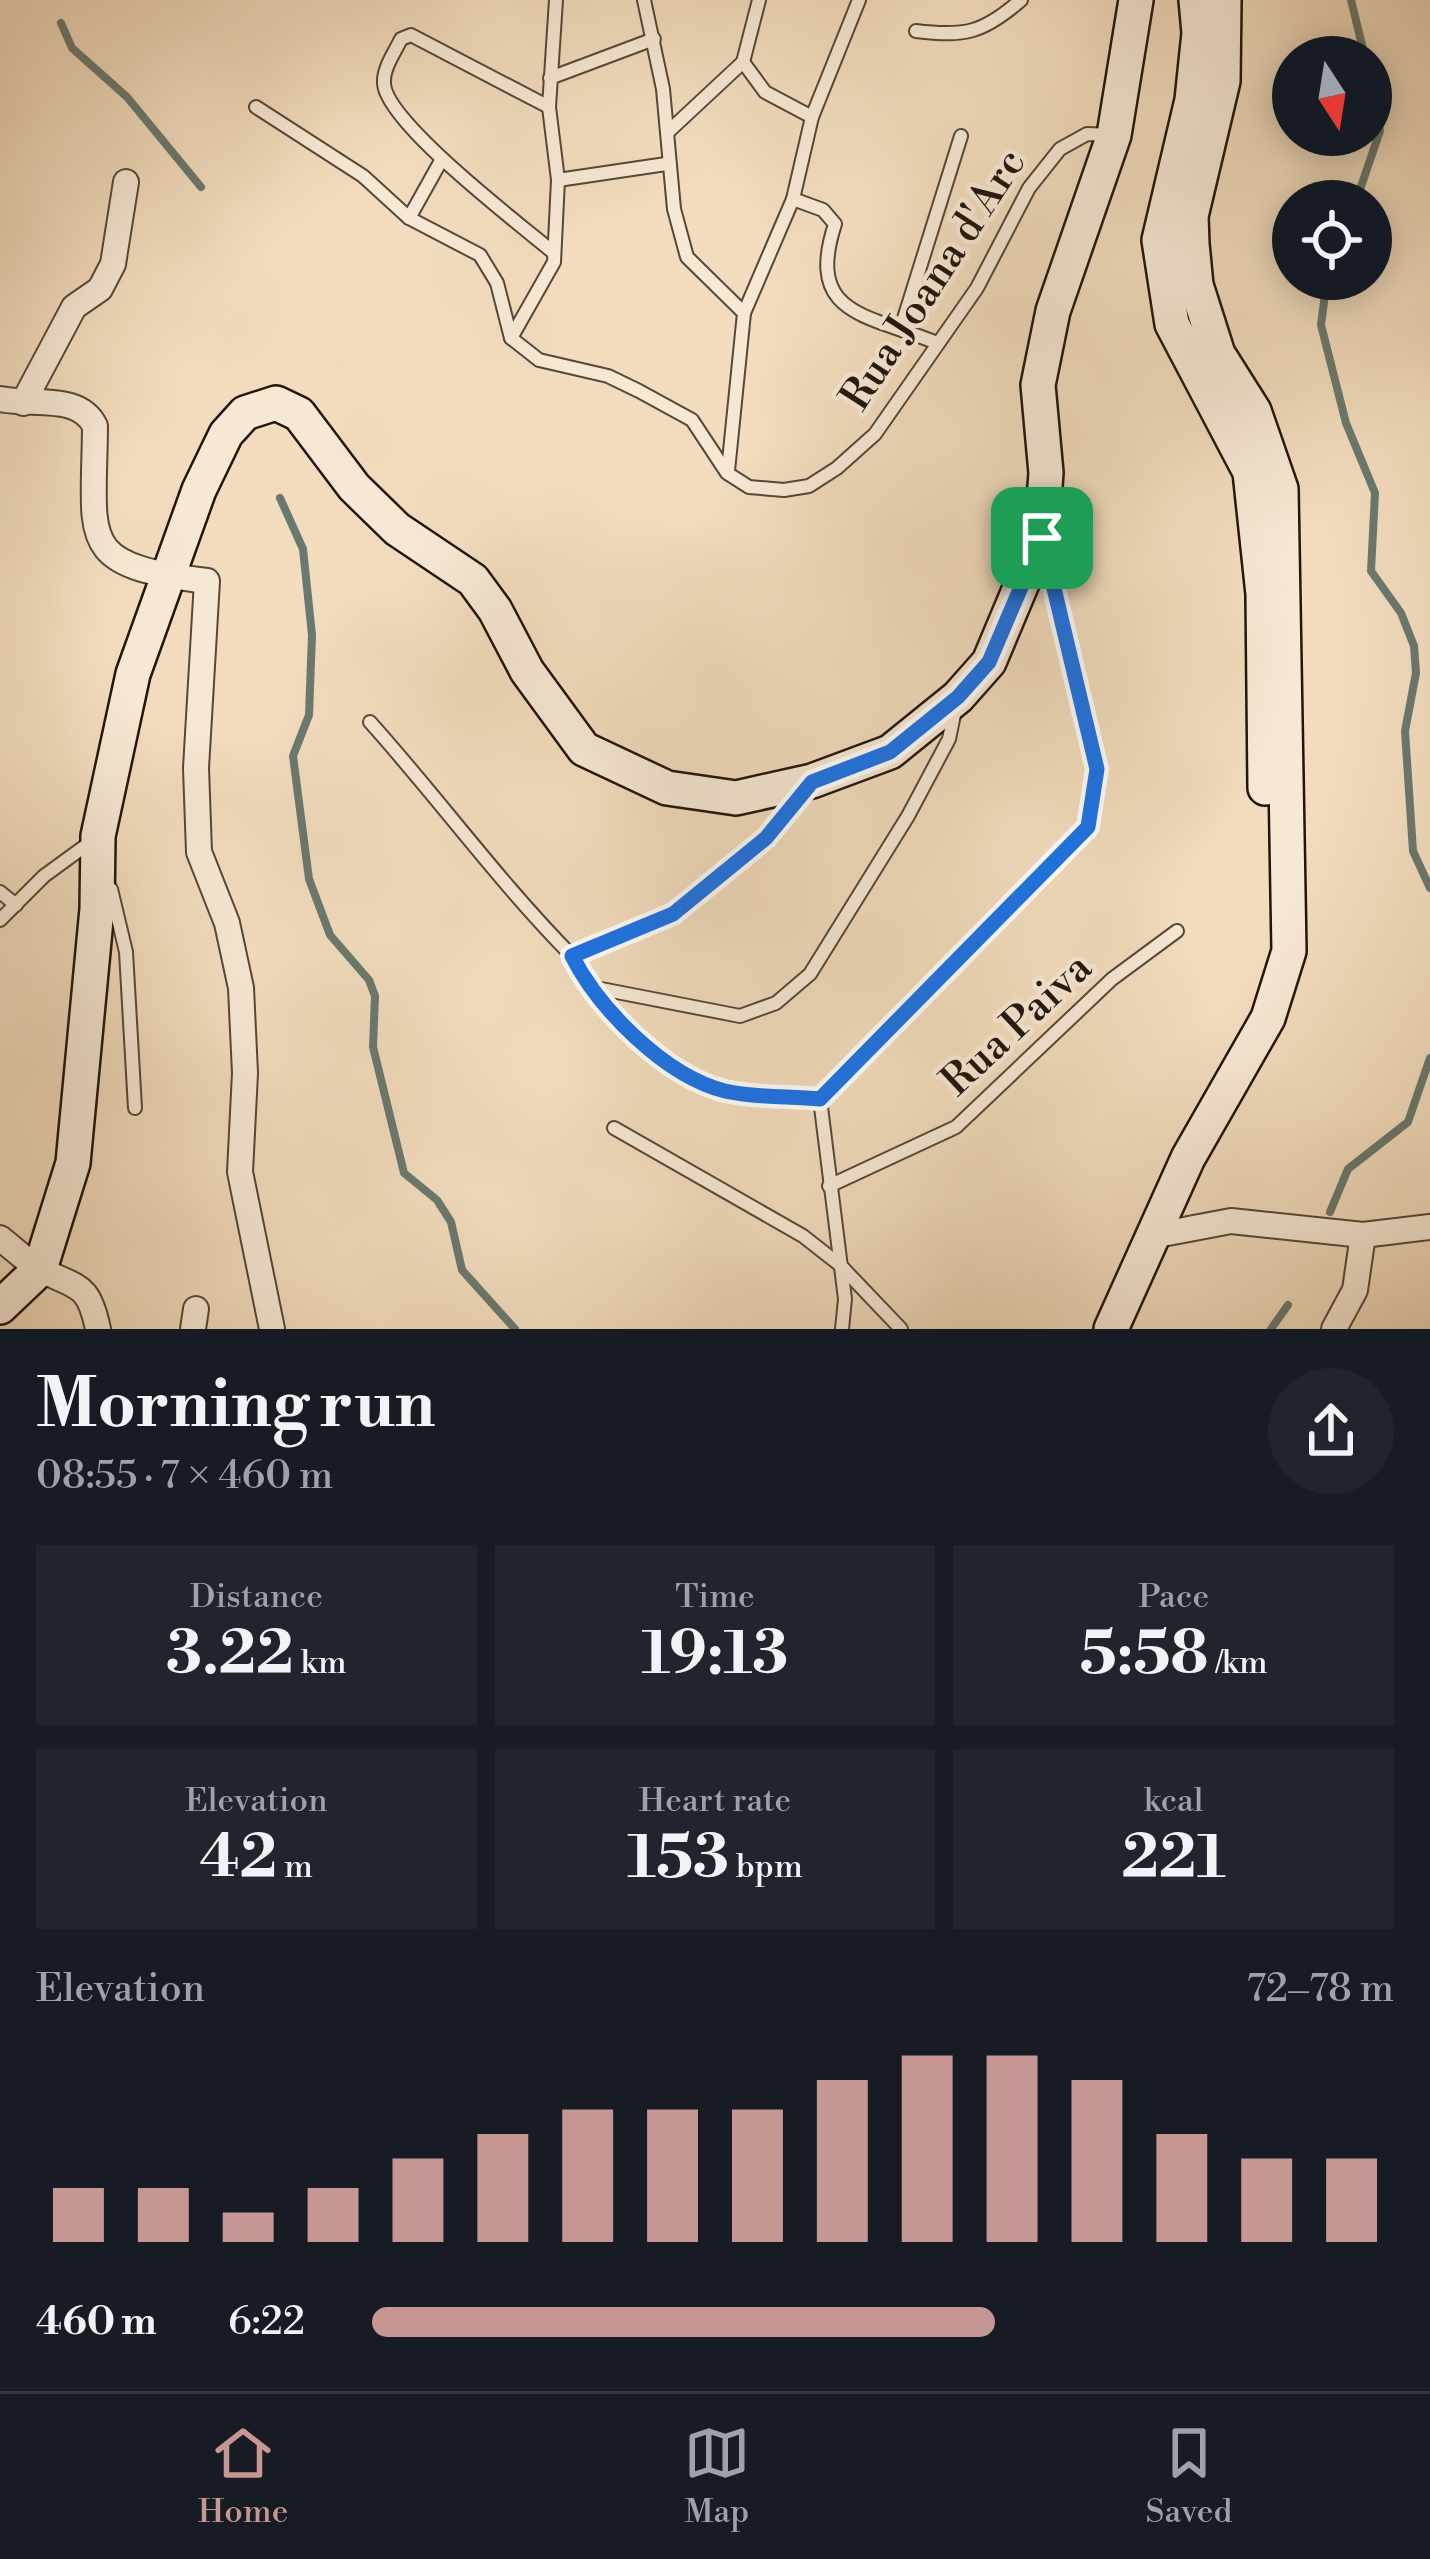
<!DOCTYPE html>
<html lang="en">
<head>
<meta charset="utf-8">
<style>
  body { margin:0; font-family:"Libre Bodoni",serif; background:#20242c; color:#f1f3f6; height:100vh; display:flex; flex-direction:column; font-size:45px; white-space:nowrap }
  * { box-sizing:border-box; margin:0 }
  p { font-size:39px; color:#9ea1a6 }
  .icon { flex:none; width:66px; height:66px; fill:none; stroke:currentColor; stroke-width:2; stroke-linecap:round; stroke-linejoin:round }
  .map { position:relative; height:1329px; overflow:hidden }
  .details { display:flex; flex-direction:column; background:#171b24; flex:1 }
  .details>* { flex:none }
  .needle { width:78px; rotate:168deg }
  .tools { position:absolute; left:1272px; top:36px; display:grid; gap:24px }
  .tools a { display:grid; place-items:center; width:120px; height:120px; border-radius:50%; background:#171b24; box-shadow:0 6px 30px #0003; font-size:60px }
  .pin { position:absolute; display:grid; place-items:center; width:102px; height:102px; color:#fff; margin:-51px; border-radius:24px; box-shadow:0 6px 18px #0006 }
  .round { display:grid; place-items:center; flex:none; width:126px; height:126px; border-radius:63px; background:#20242c }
  .head { display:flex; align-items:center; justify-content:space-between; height:204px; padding:0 36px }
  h1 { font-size:66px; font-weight:700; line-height:90px }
  .stats { display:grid; grid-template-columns:repeat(3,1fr); gap:18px; height:204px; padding:12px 36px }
  .stats div { display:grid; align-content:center; border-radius:0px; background:#20242c; text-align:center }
  .stats b { font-size:60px; font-weight:700 }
  .stats small { font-size:33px; font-weight:400 }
  .stats p { font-size:33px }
  .chart { height:336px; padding:24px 36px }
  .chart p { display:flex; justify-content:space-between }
  .chart svg { width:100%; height:216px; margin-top:12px; stroke:#c59692; stroke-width:6 }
  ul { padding:0 36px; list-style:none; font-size:39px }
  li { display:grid; grid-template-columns:192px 144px 1fr; align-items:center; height:90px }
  li i { height:30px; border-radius:15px; background:#c59692 }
  .menu { display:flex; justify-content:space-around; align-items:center; height:168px; border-top:3px solid #363941; background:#171b24; font-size:33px; color:#9ea1a6 }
  .menu a { display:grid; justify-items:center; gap:6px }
  .menu .on { color:#c59692 }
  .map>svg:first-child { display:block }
</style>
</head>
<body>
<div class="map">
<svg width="1430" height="1329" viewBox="0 0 1430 1329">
  <rect width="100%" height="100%" fill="#f2dcbd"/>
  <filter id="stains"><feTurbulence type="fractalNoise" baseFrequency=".00167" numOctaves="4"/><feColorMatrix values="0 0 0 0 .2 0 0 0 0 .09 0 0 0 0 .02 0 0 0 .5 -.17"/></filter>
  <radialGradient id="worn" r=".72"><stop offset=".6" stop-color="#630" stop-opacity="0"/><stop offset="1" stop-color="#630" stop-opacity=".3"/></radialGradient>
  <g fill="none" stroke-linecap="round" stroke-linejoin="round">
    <g stroke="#6a796f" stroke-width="8">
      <path d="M 1351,0 L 1365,57"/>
      <path d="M 61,23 L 72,48 L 127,97 L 201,187"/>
      <path d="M 1356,201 L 1380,131 L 1371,83"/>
      <path d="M 1327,279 L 1321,325 L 1346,423 L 1375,493 L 1371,571 L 1401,613 L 1414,646 L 1416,673 L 1405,731 L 1413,851 L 1430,888"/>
      <path d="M 280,498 L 303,549 L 312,635 L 309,715 L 293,756 L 309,879 L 330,935 L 369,980 L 375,996 L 373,1047 L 404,1173 L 437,1200 L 451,1222 L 462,1270 L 515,1329"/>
      <path d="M 1330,1212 L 1348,1169 L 1408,1122 L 1430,1058"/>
      <path d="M 1271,1329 L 1288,1305"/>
    </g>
    <defs>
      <g id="lane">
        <path d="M 644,0 L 663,89 L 674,209 L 687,257 L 744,313 L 728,471"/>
        <path d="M 916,31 C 965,37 983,33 1021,0"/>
        <path d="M 743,62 L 765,92 L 812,117"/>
        <path d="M 550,78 L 654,39"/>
        <path d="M 256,107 L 363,176 L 409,218 L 480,255 L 497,283 L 511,338 L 539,360 L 608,376 L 639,391 L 692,420 L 727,473 L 749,487 L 784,490 L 809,486 L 837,468 L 875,434 L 977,288 L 1029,188 L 1060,149 L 1087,134 L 1112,135"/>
        <path d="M 549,107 L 411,35 L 401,39 C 395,52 383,68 384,83 C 385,122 521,225 554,253"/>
        <path d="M 669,131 L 743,62 L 759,0"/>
        <path d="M 558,180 L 666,164"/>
        <path d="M 793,199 L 823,210 L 835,224 C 805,316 867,314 937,343"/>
        <path d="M 409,218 L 442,159"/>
        <path d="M 744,313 L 793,199 L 812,117 L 859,0"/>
        <path d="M 901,328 L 961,136"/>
        <path d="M 511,338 L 554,262 L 558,180 L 549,107 L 556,0"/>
        <path d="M 370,722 C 439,799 499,882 572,956 L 673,914 L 767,838 L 804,792"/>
        <path d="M 111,889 L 126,952 L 135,1108"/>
        <path d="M 0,892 L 16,905"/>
        <path d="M 0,920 L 44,876 L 92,841"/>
        <path d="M 572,956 C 600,1009 664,1075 725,1091 C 754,1098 790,1096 820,1099 L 1087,827 L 1098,769 L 1045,550"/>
        <path d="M 591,987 L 740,1016 L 776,1003 L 810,974 L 908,816 L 949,739 L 955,710"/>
        <path d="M 820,1099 L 845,1299 L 842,1329"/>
        <path d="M 614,1128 L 803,1236 L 840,1265 L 901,1329"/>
        <path d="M 829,1186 L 956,1127 L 1112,979 L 1177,931"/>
      </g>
      <g id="street">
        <path d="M 0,399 C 32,406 79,393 95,426 C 94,543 76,565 207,581 L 196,768 L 199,852 L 227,923 L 241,988 L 245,1073 L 240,1172 L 272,1329"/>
        <path d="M 23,403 L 74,307 L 100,289 L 113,264 L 126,182"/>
        <path d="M 1157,1235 L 1231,1221 L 1363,1235 L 1430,1227"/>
        <path d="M 0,1238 C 13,1248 26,1261 40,1269 C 77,1289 88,1281 98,1329"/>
        <path d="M 193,1329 L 196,1309"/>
        <path d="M 1334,1329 L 1355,1290 L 1363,1235"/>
      </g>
      <g id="secondary">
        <path d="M 1196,0 L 1199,33 L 1192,100 L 1159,240 L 1172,324 L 1250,472 L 1263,594 L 1265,788"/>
        <path d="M 0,1307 L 40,1269 L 73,1163 L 97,909 L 98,836 L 133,674 L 199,490 L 226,434 L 245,413 L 276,403 L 299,414 L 354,487 L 397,529 L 473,580 L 495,610 L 527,671 L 584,749 L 667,788 L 736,798 L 812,781 L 890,752 L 958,697 L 989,662 L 1041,538 L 1046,473 L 1038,385 L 1053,311 L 1114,135 L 1136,0"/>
        <path d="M 1111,1329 L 1188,1158 L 1268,1018 L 1289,951 L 1281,489 L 1254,411 L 1218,354 L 1196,285 L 1192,244 L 1191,216 L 1223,81 L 1224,0"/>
      </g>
    </defs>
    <use href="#lane" stroke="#554739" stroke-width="16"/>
    <use href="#street" stroke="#554739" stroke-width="28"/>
    <use href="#secondary" stroke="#21150d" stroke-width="38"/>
    <use href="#lane" stroke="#f7e8d4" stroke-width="12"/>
    <use href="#street" stroke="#f7e8d4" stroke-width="24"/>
    <use href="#secondary" stroke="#f7e8d4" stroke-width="33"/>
  </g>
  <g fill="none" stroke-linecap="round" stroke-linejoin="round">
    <defs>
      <path id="route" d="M 1042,538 L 1097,769 L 1088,827 L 820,1099 C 790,1096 755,1098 725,1091 C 665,1076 599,1009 572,956 L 673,914 L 766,838 L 812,782 L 890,752 L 958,697 L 989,662 Z"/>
    </defs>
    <use href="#route" stroke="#fff" stroke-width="24"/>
    <use href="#route" stroke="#1a73e8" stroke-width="15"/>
  </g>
  <g text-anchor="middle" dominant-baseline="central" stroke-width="9" stroke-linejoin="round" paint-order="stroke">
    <g font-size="42" fill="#21150d" stroke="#f7e8d4">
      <text transform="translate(934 280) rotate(-57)">Rua Joana d'Arc</text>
      <text transform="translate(1017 1025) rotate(-43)">Rua Paiva</text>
    </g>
  </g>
  <rect width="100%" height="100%" filter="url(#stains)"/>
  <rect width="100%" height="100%" fill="url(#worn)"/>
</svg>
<div class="tools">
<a><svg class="needle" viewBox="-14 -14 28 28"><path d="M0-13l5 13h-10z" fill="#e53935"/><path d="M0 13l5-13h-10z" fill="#9ea1a6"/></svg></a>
<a><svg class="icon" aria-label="locate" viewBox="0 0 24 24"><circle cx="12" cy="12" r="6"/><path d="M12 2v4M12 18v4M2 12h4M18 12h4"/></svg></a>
</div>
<div class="pin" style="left:1042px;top:538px;background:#1e9e55"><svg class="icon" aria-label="arrive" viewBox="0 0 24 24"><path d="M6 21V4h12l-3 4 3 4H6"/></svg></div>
</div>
<section class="details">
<div class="head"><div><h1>Morning run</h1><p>08:55 · 7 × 460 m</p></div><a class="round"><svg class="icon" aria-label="share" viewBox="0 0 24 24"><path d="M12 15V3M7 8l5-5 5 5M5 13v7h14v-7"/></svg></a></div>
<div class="stats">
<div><p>Distance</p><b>3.22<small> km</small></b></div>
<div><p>Time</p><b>19:13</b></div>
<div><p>Pace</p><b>5:58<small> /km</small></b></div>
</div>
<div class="stats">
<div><p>Elevation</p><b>42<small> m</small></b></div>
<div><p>Heart rate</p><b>153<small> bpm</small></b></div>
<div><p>kcal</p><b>221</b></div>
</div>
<div class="chart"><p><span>Elevation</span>72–78 m</p>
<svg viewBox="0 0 160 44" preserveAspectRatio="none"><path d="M5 44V33M15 44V33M25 44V38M35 44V33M45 44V27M55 44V22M65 44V17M75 44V17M85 44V17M95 44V11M105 44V6M115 44V6M125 44V11M135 44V22M145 44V27M155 44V27"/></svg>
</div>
<ul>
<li><b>460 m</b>6:22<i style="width:61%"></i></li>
</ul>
</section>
<nav class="menu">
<a class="on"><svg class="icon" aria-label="home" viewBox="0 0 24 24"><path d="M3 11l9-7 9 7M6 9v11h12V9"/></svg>Home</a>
<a><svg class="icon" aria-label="map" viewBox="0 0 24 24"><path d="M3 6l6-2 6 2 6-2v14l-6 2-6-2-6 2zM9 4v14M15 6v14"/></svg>Map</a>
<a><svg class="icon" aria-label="saved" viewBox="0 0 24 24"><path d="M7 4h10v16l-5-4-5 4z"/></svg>Saved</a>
</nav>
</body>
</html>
